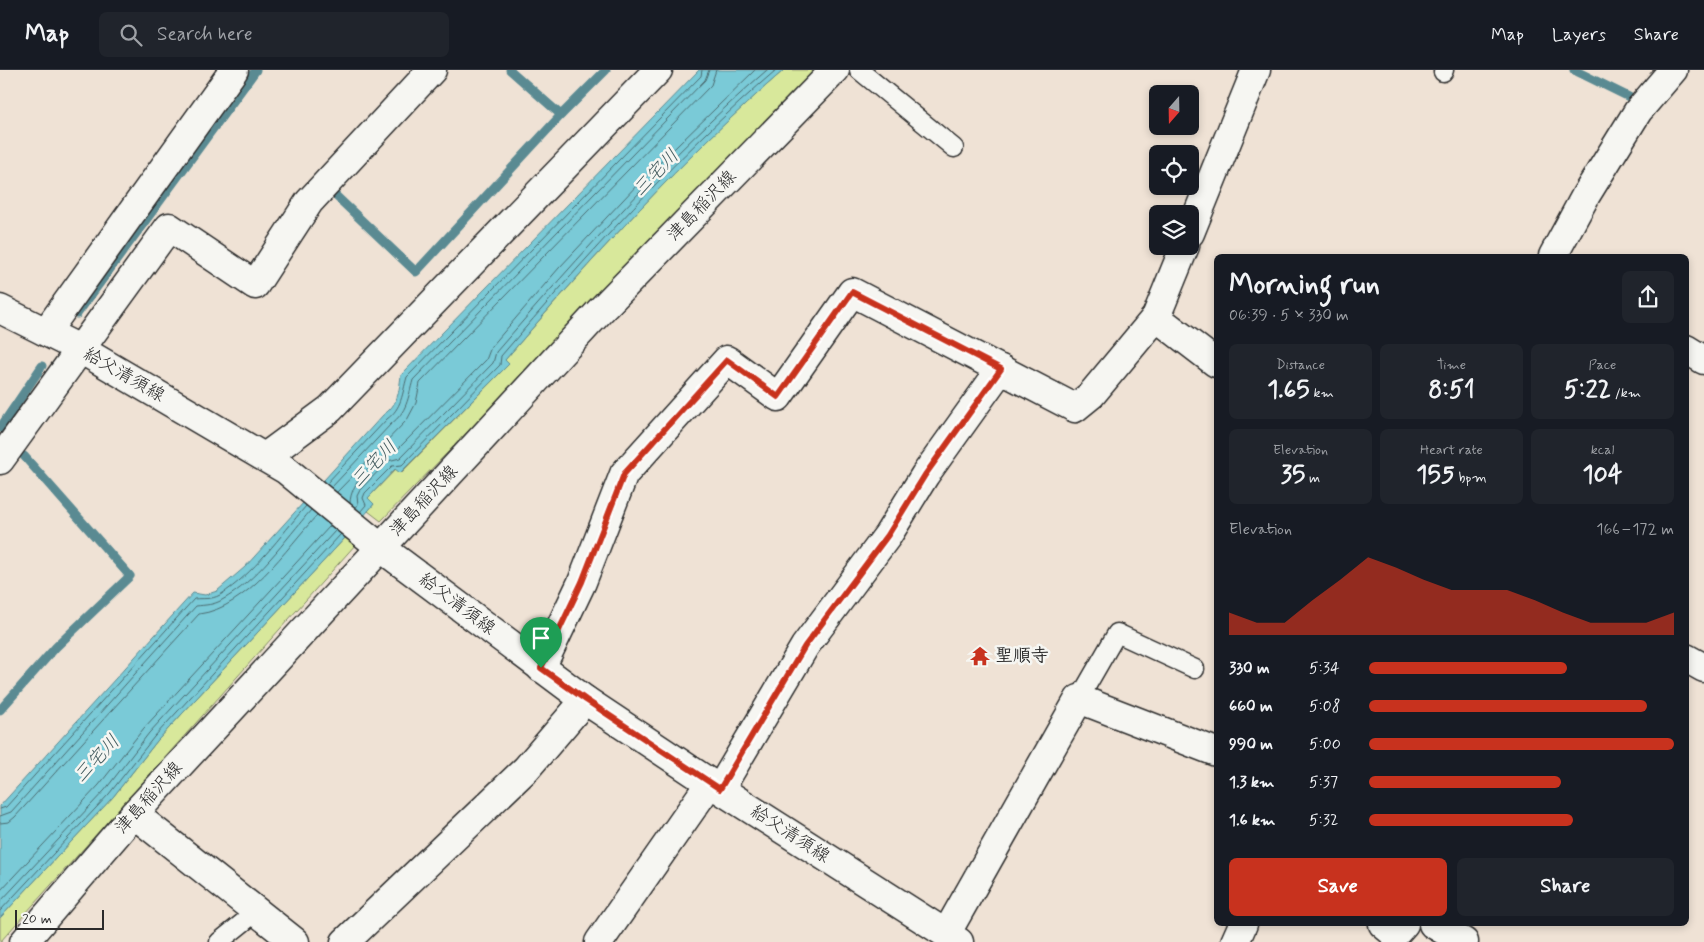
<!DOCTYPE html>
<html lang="en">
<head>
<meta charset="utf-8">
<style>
  body { margin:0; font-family:Mynerve,"Klee One",sans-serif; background:#20242c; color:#f1f3f6; height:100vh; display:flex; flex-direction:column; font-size:19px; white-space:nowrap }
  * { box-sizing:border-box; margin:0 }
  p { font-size:16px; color:#9ea1a6 }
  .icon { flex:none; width:28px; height:28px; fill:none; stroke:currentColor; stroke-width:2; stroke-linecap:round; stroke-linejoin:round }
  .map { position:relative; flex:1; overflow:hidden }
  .sheet { position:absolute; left:1214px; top:184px; width:475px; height:672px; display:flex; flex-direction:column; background:#171b24; border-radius:8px; box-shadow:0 2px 8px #0003 }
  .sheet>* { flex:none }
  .needle { width:32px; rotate:200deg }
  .buttons { position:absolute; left:1149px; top:15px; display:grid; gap:10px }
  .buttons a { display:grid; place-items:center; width:50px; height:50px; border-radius:8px; background:#171b24; box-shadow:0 2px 8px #0003; font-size:25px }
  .scale { position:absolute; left:15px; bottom:12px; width:89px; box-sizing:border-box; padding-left:5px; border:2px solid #2b2b2b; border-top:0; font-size:14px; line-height:18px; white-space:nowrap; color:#2b2b2b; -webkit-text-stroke:4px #f6f6f2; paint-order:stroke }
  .pin { position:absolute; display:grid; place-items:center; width:42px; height:42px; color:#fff; margin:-51px -21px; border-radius:50% 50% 50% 0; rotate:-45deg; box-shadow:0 0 5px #0007 }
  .pin .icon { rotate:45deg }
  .round { display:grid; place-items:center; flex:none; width:52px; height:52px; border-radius:8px; background:#20242c }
  .headline { display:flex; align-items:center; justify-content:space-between; height:85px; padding:0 15px }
  h1 { font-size:28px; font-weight:700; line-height:38px }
  .stats { display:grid; grid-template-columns:repeat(3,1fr); gap:8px; height:85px; padding:5px 15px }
  .stats div { display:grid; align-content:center; border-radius:8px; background:#20242c; text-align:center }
  .stats b { font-size:25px; font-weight:700 }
  .stats small { font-size:14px; font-weight:400 }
  .stats p { font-size:14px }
  .chart { height:140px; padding:10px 15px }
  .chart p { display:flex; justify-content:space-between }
  .chart svg { width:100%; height:90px; margin-top:5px; fill:#c8321e; opacity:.7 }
  .action { display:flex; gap:10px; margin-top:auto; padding:10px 15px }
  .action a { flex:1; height:58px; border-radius:8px; background:#c8321e; color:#fff; font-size:20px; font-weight:700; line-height:58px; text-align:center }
  .action a+a { background:#20242c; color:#f1f3f6 }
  ul { padding:0 15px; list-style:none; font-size:16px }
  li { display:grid; grid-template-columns:80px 60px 1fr; align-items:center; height:38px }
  li i { height:12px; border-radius:6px; background:#c8321e }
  header { display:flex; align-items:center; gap:30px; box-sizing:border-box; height:70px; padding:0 25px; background:#171b24; border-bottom:1px solid #363941 }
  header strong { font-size:24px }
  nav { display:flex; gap:28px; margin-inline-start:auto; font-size:18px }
  .search { width:350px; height:45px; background:#20242c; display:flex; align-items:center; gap:12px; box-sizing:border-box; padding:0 18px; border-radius:8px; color:#9ea1a6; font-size:19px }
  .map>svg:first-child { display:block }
</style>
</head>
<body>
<header>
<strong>Map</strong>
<div class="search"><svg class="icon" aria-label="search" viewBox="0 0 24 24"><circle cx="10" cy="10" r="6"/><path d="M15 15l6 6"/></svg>Search here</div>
<nav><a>Map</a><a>Layers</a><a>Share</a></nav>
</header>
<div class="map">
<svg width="1704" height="872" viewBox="0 0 1704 872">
  <rect width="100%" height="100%" fill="#efe2d5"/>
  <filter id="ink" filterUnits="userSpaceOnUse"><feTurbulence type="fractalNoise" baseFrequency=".02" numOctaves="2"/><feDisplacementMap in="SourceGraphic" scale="10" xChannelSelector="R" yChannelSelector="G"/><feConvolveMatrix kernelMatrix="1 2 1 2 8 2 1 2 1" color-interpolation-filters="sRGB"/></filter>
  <g filter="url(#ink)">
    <g fill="#d8e89b" stroke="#828a63">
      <path d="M 784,0 L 819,0 L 381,451 L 368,441 L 374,434 L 368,428 L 396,399 L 401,403 L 509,294 L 505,290 C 592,189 682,88 784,0 Z"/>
      <path d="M 345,468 L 356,474 L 0,872 L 0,848 L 113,727 L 157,671 Z"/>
    </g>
    <path fill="#7acad7" stroke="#5a8a92" d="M 699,0 L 784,0 C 683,88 592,188 505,290 L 509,294 L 400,403 L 395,399 L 368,428 L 374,434 L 345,468 L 157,671 L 113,727 L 0,848 L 0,736 L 193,523 L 205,525 L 217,521 L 245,497 L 383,345 C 398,335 399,322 401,305 Z"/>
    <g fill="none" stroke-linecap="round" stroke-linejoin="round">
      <g stroke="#4b6b70" stroke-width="1">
        <path d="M 326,414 L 387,349 C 402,338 402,324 407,307 L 701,6 L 702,0"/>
        <path d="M 331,418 L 391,354 C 407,342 408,328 413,310 L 705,10 L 709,0"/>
        <path d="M 337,422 L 407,350 L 416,333 L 420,313 L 711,15 L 716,0"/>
        <path d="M 350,433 C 350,412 377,385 397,380 L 486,290 L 491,277 L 559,198 L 638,114 L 755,0"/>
        <path d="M 356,438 L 358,434 L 357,426 L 360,420 L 388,391 L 400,388 L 493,293 L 496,282 C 581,184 669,85 767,0"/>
        <path d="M 360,442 L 366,435 L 363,428 L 365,423 L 392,396 L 402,395 L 500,295 L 501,286 C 587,186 676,86 776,0"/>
        <path d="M 0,739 L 6,737 L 194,529 C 203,528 211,530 220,525 C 254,504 280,466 306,436"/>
        <path d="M 0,746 L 11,742 L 196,536 C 205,535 214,535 222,530 C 256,512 286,469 311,440"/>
        <path d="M 0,753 L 9,752 L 15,747 L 199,544 C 247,538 286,479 317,445"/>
        <path d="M 0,821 L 99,715 L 144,658 L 330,456"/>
        <path d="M 0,832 L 105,720 L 149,663 L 336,460"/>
        <path d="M 0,841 L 109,724 L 154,667 L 341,464"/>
      </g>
      <g stroke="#5a8a92" stroke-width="9">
        <path d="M 510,0 L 561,45"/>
        <path d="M 1574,0 L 1629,27"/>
        <path d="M 335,125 L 416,202 L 561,45 L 606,0"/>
        <path d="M 77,244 L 256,0"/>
        <path d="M 0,358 L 42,296"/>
        <path d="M 0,640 L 56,577 L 130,506 L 24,386"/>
      </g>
      <defs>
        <g id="service">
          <path d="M 859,0 L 954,78"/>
          <path d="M 1443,2 L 1444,0"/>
          <path d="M 1079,629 L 1117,563 L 1195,599"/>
          <path d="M 219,872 L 256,842"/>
        </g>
        <g id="minor">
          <path d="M 1190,163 L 1256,0"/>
          <path d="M 1553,186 L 1586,125 L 1638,41 L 1673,0"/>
          <path d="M 1156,247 L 1216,293"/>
          <path d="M 46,262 L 234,0"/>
          <path d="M 1686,279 L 1704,290"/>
          <path d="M 265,387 L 330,339 L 658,0"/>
          <path d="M 0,390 L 169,157 L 255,215 L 309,132 L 432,0"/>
          <path d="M 1686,588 L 1704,598"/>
          <path d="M 541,598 L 582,512 L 624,404 L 727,290 L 778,327 L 852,222 L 1075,338 L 1091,325 L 1156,247 L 1185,176"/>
          <path d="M 720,719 L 805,576 L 888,465 L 925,405 L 1001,299"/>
          <path d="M 134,744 L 295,872"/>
          <path d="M 1383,854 L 1395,864 L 1404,854"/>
          <path d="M 1433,854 L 1464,872"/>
          <path d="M 946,864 L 1079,629 L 1216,682"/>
          <path d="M 345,872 L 526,699 L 585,630"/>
          <path d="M 599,872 L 710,713"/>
          <path d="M 1235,872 L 1243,854"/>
        </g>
        <g id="secondary">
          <path d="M 0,239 L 80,279 L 286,400 L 380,477 L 585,630 L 710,713 L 959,872"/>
          <path d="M 24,872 L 134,744 L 600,241 L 835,0"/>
        </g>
      </defs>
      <use href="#service" stroke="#2b2b2b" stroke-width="21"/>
      <use href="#minor" stroke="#2b2b2b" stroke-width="31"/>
      <use href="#secondary" stroke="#2b2b2b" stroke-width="31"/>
      <use href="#service" stroke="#f6f6f2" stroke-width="18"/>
      <use href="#minor" stroke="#f6f6f2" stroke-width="28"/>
      <use href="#secondary" stroke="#f6f6f2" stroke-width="28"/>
    </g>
  </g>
  <g fill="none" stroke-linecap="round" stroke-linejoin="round" filter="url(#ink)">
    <defs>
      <path id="route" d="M 852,222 L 1001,299 L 925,405 L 888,465 L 805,576 L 720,719 L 586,630 L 541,598 L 582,512 L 624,404 L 727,290 L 778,327 Z"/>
    </defs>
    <use href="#route" stroke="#fff" stroke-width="10"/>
    <use href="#route" stroke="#c8321e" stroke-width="6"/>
  </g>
  <defs>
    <symbol id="temple-bare" viewBox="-9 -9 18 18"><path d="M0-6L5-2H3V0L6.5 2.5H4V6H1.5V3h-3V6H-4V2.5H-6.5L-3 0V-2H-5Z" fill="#c8321e" stroke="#f6f6f2" stroke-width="2.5" paint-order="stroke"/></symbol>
  </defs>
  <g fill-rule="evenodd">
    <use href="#temple-bare" x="966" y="572" width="28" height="28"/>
  </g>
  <g text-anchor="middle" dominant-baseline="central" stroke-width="5" stroke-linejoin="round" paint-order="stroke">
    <g font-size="18" fill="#2b2b2b" stroke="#f6f6f2">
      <text transform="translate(702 136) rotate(-46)">津島稲沢線</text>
      <text transform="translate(124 305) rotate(30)">給父清須線</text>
      <text transform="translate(424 431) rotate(-47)">津島稲沢線</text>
      <text transform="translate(457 534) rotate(37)">給父清須線</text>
      <text transform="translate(149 728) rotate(-48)">津島稲沢線</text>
      <text transform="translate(790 764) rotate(33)">給父清須線</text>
    </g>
    <g font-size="18" font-weight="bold" fill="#2b2b2b" stroke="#f6f6f2" text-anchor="start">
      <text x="995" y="586">聖順寺</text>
    </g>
    <g font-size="19" font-style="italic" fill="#435b5f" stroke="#f6f6f2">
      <text transform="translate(656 103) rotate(-46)">三宅川</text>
      <text transform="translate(374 394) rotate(-46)">三宅川</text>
      <text transform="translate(97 689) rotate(-47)">三宅川</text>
    </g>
  </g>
</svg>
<div class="buttons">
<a><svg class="needle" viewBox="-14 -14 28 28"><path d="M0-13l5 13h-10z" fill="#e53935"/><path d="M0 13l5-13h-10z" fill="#9ea1a6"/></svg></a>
<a><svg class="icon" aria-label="locate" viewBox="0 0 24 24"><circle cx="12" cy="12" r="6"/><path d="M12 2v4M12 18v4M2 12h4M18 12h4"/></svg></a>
<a><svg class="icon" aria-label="layers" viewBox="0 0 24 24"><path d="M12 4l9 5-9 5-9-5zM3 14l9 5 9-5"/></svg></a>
</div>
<div class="scale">20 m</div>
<div class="pin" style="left:541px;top:598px;background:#1e9e55"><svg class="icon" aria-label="arrive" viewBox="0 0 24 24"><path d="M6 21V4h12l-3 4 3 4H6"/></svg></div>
<section class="sheet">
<div class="headline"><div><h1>Morning run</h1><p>06:39 · 5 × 330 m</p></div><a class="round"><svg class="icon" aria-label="share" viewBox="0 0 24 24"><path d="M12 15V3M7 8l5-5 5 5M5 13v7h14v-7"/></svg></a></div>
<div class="stats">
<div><p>Distance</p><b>1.65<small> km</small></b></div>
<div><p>Time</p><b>8:51</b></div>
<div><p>Pace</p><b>5:22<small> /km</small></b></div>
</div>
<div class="stats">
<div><p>Elevation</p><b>35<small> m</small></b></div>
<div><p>Heart rate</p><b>155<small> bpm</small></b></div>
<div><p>kcal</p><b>104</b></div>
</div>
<div class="chart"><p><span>Elevation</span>166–172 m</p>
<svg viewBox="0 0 160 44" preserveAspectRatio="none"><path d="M0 44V33L10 38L20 38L30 27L40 17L50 6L60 11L70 17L80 22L90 22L100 22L110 27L120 33L130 38L140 38L150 38L160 33V44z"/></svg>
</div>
<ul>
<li><b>330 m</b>5:34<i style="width:65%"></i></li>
<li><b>660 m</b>5:08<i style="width:91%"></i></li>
<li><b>990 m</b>5:00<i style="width:100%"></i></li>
<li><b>1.3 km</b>5:37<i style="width:63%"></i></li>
<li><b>1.6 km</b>5:32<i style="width:67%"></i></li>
</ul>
<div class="action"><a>Save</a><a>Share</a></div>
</section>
</div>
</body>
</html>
